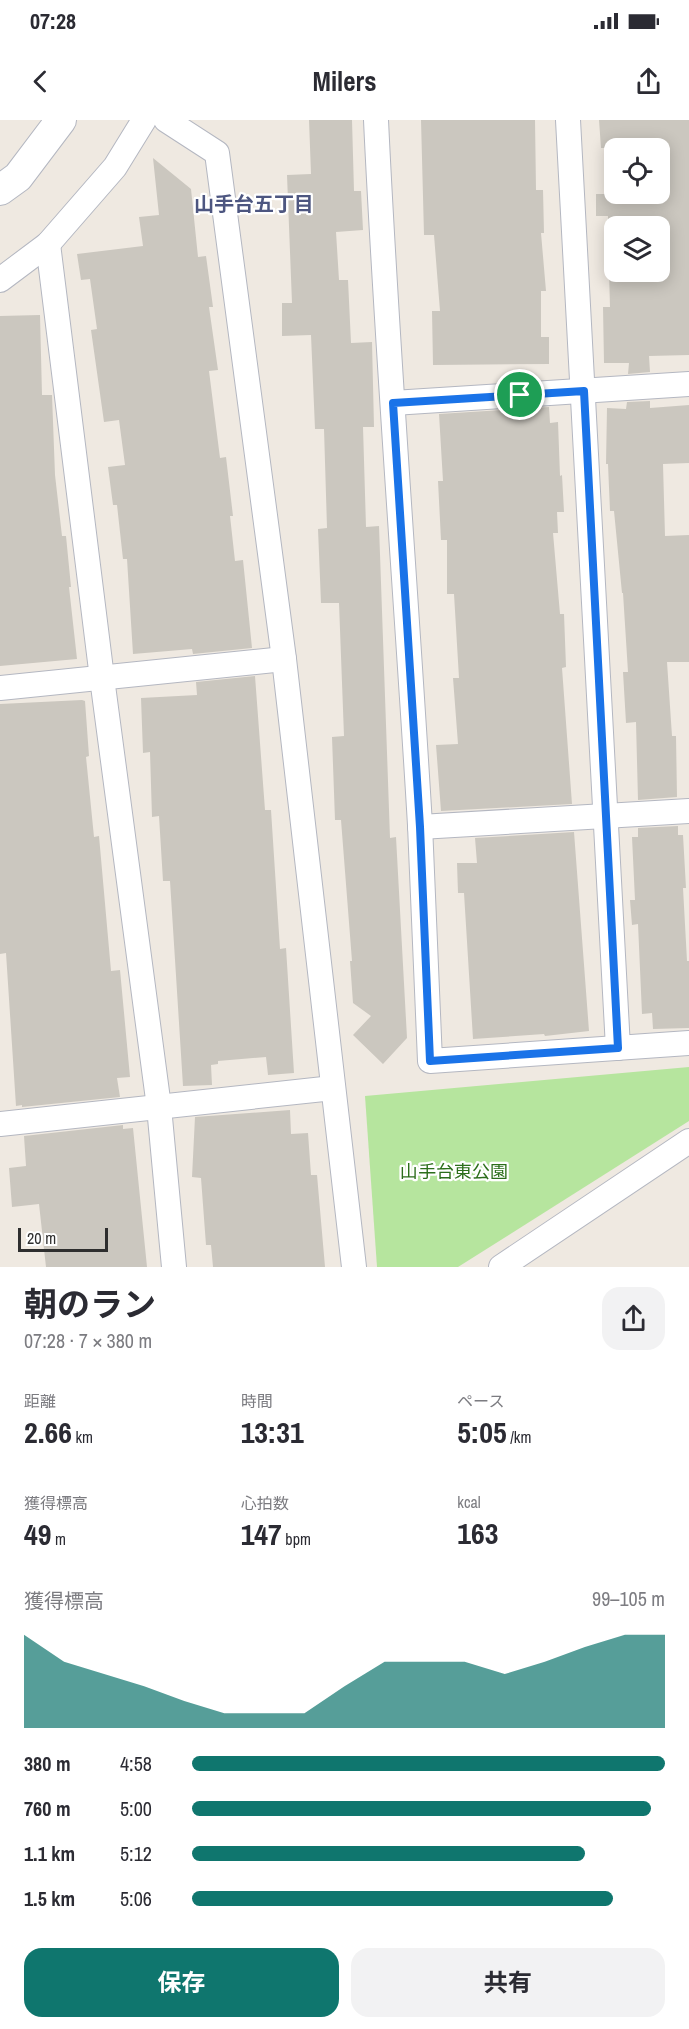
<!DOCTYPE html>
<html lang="ja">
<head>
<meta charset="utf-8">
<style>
  body { margin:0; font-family:"Archivo Narrow","Noto Sans JP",sans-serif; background:#f2f2f3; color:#2b2b33; height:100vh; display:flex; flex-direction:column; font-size:22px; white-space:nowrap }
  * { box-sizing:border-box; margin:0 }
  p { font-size:20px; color:#7c7c81 }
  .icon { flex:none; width:33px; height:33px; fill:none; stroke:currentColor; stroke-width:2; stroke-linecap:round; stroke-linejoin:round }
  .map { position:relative; height:1147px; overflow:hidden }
  .sheet { display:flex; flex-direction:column; background:#fff; flex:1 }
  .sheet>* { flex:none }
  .buttons { position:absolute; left:604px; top:18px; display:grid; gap:12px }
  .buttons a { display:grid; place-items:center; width:66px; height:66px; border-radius:12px; background:#fff; box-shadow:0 3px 15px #0003; font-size:30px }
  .scale { position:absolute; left:18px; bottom:15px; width:90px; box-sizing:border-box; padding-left:6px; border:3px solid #2e2e2e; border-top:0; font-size:16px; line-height:21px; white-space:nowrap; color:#2e2e2e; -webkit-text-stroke:4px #fff; paint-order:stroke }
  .pin { position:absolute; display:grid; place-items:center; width:51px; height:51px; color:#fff; margin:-26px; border:3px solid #fff; border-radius:50%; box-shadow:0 2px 6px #0007 }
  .round { display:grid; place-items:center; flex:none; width:63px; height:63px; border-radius:18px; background:#f2f2f3 }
  .headline { display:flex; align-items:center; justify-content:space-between; height:102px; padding:0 24px }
  h1 { font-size:33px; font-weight:700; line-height:45px }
  .stats { display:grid; grid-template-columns:repeat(3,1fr); gap:9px; height:102px; padding:6px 24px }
  .stats div { display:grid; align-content:center }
  .stats b { font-size:30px; font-weight:700 }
  .stats small { font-size:16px; font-weight:400 }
  .stats p { font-size:16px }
  .chart { height:168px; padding:12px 24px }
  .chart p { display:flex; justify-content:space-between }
  .chart svg { width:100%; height:108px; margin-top:6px; fill:#0f766e; opacity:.7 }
  .cta { display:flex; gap:12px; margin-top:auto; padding:12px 24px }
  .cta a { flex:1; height:69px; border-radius:18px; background:#0f766e; color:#fff; font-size:24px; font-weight:700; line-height:69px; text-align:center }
  .cta a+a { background:#f2f2f3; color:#2b2b33 }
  ul { padding:0 24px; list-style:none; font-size:20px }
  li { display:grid; grid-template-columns:96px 72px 1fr; align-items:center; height:45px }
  li i { height:15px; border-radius:8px; background:#0f766e }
  .status { display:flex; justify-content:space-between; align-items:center; height:42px; padding:0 30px; background:#fff; direction:ltr }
  .status svg { height:16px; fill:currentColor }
  header { display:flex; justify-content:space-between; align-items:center; height:78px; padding:0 24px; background:#fff; font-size:27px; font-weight:700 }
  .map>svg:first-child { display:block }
</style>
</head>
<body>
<div class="status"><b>07:28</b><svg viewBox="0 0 49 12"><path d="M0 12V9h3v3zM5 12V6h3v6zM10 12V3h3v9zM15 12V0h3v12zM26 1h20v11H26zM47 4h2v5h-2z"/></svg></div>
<header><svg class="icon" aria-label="back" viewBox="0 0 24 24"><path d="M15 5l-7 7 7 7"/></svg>Milers<svg class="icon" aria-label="share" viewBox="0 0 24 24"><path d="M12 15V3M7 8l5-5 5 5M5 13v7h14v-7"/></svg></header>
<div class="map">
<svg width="689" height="1147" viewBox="0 0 689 1147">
  <rect width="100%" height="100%" fill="#efe9e1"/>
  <path fill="#b6e59e" d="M 689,947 L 689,1001 L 458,1147 L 377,1147 L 365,976 Z"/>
  <g fill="#cbc7bf">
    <path d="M 309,0 L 352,0 L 354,71 L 361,71 L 363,110 L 336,112 L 339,160 L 348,160 L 351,223 L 372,222 L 374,307 L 363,307 L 366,407 L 379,406 L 390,718 L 396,717 L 407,918 L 383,944 L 353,915 L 371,896 L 353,883 L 350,841 L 352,841 L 341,700 L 335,700 L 332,617 L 344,616 L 339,483 L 321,483 L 318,409 L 327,408 L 324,309 L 315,309 L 311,215 L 282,216 L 282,183 L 292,183 L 287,55 L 311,54 Z"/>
    <path d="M 421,0 L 535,0 L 536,70 L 543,70 L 544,113 L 541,113 L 546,171 L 541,171 L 541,217 L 549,217 L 549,244 L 433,245 L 432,191 L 440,191 L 434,115 L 424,115 Z"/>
    <path d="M 599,0 L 689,0 L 689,235 L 649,236 L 650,252 L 628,254 L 629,243 L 604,243 L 603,187 L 610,187 L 609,152 L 667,152 L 666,106 L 608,106 L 608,96 L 596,96 L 596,74 L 663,74 L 661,28 L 601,28 Z"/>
    <path d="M 153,38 L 191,69 L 198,137 L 206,136 L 213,187 L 209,187 L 218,250 L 209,251 L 220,338 L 226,337 L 233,396 L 230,396 L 235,441 L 243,440 L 252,528 L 193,534 L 192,529 L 133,534 L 127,439 L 123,439 L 117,385 L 113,385 L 108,347 L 125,345 L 119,300 L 104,302 L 91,210 L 97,209 L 90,159 L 81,160 L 77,134 L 143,126 L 139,97 L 159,95 Z"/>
    <path d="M 40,195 L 42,275 L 52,275 L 55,355 L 62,416 L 66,416 L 71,467 L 69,467 L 77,539 L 0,546 L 0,196 Z"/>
    <path d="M 650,281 L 650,288 L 689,285 L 689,343 L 663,344 L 665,416 L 689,415 L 689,542 L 667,542 L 672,616 L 676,616 L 677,677 L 638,680 L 636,602 L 626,603 L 623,552 L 628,552 L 623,473 L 622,473 L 614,391 L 610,391 L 608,344 L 606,344 L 607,288 L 626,289 L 627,282 Z"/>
    <path d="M 549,287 L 550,303 L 558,302 L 560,356 L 562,355 L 564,392 L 557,392 L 558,413 L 553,413 L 560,494 L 564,494 L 566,547 L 562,548 L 572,684 L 441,691 L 436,625 L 458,624 L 453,558 L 459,558 L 454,474 L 447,474 L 447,420 L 441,420 L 438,361 L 443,361 L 439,294 Z"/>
    <path d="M 255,556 L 265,690 L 271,690 L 280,829 L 286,828 L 294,953 L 268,955 L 266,937 L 218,941 L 218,944 L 211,945 L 212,965 L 183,966 L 170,761 L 163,761 L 159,696 L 152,697 L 150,632 L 143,633 L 141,578 L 197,575 L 196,562 Z"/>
    <path d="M 82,580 L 85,581 L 89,636 L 86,637 L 94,717 L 99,716 L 111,851 L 120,850 L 130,957 L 117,958 L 120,977 L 22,987 L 22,985 L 16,986 L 6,833 L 0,834 L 0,584 Z"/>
    <path d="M 678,706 L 678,715 L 683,715 L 686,768 L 683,768 L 687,841 L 689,841 L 689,908 L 653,909 L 652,893 L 642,894 L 638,804 L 632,805 L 630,780 L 635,780 L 632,717 L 638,717 L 638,708 Z"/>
    <path d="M 574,712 L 589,911 L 545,916 L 544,914 L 473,919 L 464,773 L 458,773 L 457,743 L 477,743 L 475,718 Z"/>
    <path d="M 290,990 L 291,1014 L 308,1013 L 311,1055 L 317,1055 L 325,1147 L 213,1147 L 211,1125 L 206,1125 L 201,1058 L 192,1057 L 195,997 Z"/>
    <path d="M 123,1005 L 123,1009 L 133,1008 L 147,1147 L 46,1147 L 39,1084 L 12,1087 L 9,1048 L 26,1046 L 24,1016 Z"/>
  </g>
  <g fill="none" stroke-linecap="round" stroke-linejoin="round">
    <defs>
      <g id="minor">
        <path d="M 166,0 L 217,33 L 284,539 L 354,1147"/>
        <path d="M 376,0 C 387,235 406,470 420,705 C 424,783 427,862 430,941 L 689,923"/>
        <path d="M 568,0 L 618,928"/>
        <path d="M 48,124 L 102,558 L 159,987 L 174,1147"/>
        <path d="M 0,160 L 48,124 L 115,47 L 144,0"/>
        <path d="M 393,283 L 689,264"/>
        <path d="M 0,568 L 284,539"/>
        <path d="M 420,707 L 689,691"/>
        <path d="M 0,1004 L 333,968"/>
        <path d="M 501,1147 L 689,1021"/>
      </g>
      <path id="tertiary" d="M 0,70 L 18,57 L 61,0"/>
    </defs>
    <use href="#minor" stroke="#b4b7c1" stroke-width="26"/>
    <use href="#tertiary" stroke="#b4b7c1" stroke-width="32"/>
    <use href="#minor" stroke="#fff" stroke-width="24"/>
    <use href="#tertiary" stroke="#fff" stroke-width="30"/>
  </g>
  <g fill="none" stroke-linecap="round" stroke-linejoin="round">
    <defs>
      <path id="route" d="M 584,271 L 618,928 L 430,941 L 420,707 L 393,283 Z"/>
    </defs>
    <use href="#route" stroke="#fff" stroke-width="12"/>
    <use href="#route" stroke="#1a73e8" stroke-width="8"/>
  </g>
  <g text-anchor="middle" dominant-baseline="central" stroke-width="4.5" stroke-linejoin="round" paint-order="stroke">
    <g font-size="18" fill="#2c6e1b" stroke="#fff">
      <text x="454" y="1051">山手台東公園</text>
    </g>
    <g font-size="20" font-weight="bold" fill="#4d5680" stroke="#fff">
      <text x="254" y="83">山手台五丁目</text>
    </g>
  </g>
</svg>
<div class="buttons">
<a><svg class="icon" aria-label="locate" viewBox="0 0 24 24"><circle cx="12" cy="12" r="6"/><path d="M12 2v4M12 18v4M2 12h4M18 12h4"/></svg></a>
<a><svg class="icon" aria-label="layers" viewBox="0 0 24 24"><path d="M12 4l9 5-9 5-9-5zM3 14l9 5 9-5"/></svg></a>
</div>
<div class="scale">20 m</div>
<div class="pin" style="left:520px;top:275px;background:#1e9e55"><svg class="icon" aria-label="arrive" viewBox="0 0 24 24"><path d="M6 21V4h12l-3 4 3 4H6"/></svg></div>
</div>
<section class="sheet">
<div class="headline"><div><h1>朝のラン</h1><p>07:28 · 7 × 380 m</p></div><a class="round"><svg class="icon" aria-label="share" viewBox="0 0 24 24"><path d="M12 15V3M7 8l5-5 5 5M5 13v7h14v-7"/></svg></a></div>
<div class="stats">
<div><p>距離</p><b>2.66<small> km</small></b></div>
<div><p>時間</p><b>13:31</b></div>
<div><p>ペース</p><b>5:05<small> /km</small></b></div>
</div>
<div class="stats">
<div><p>獲得標高</p><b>49<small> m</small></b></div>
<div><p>心拍数</p><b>147<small> bpm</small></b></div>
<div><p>kcal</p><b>163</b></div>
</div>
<div class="chart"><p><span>獲得標高</span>99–105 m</p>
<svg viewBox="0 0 160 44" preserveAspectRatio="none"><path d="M0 44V6L10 17L20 22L30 27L40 33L50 38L60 38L70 38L80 27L90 17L100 17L110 17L120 22L130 17L140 11L150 6L160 6V44z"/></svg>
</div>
<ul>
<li><b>380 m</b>4:58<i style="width:100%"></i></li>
<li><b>760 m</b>5:00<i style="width:97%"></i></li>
<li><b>1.1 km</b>5:12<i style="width:83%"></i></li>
<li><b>1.5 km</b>5:06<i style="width:89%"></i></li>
</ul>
<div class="cta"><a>保存</a><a>共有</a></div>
</section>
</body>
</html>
